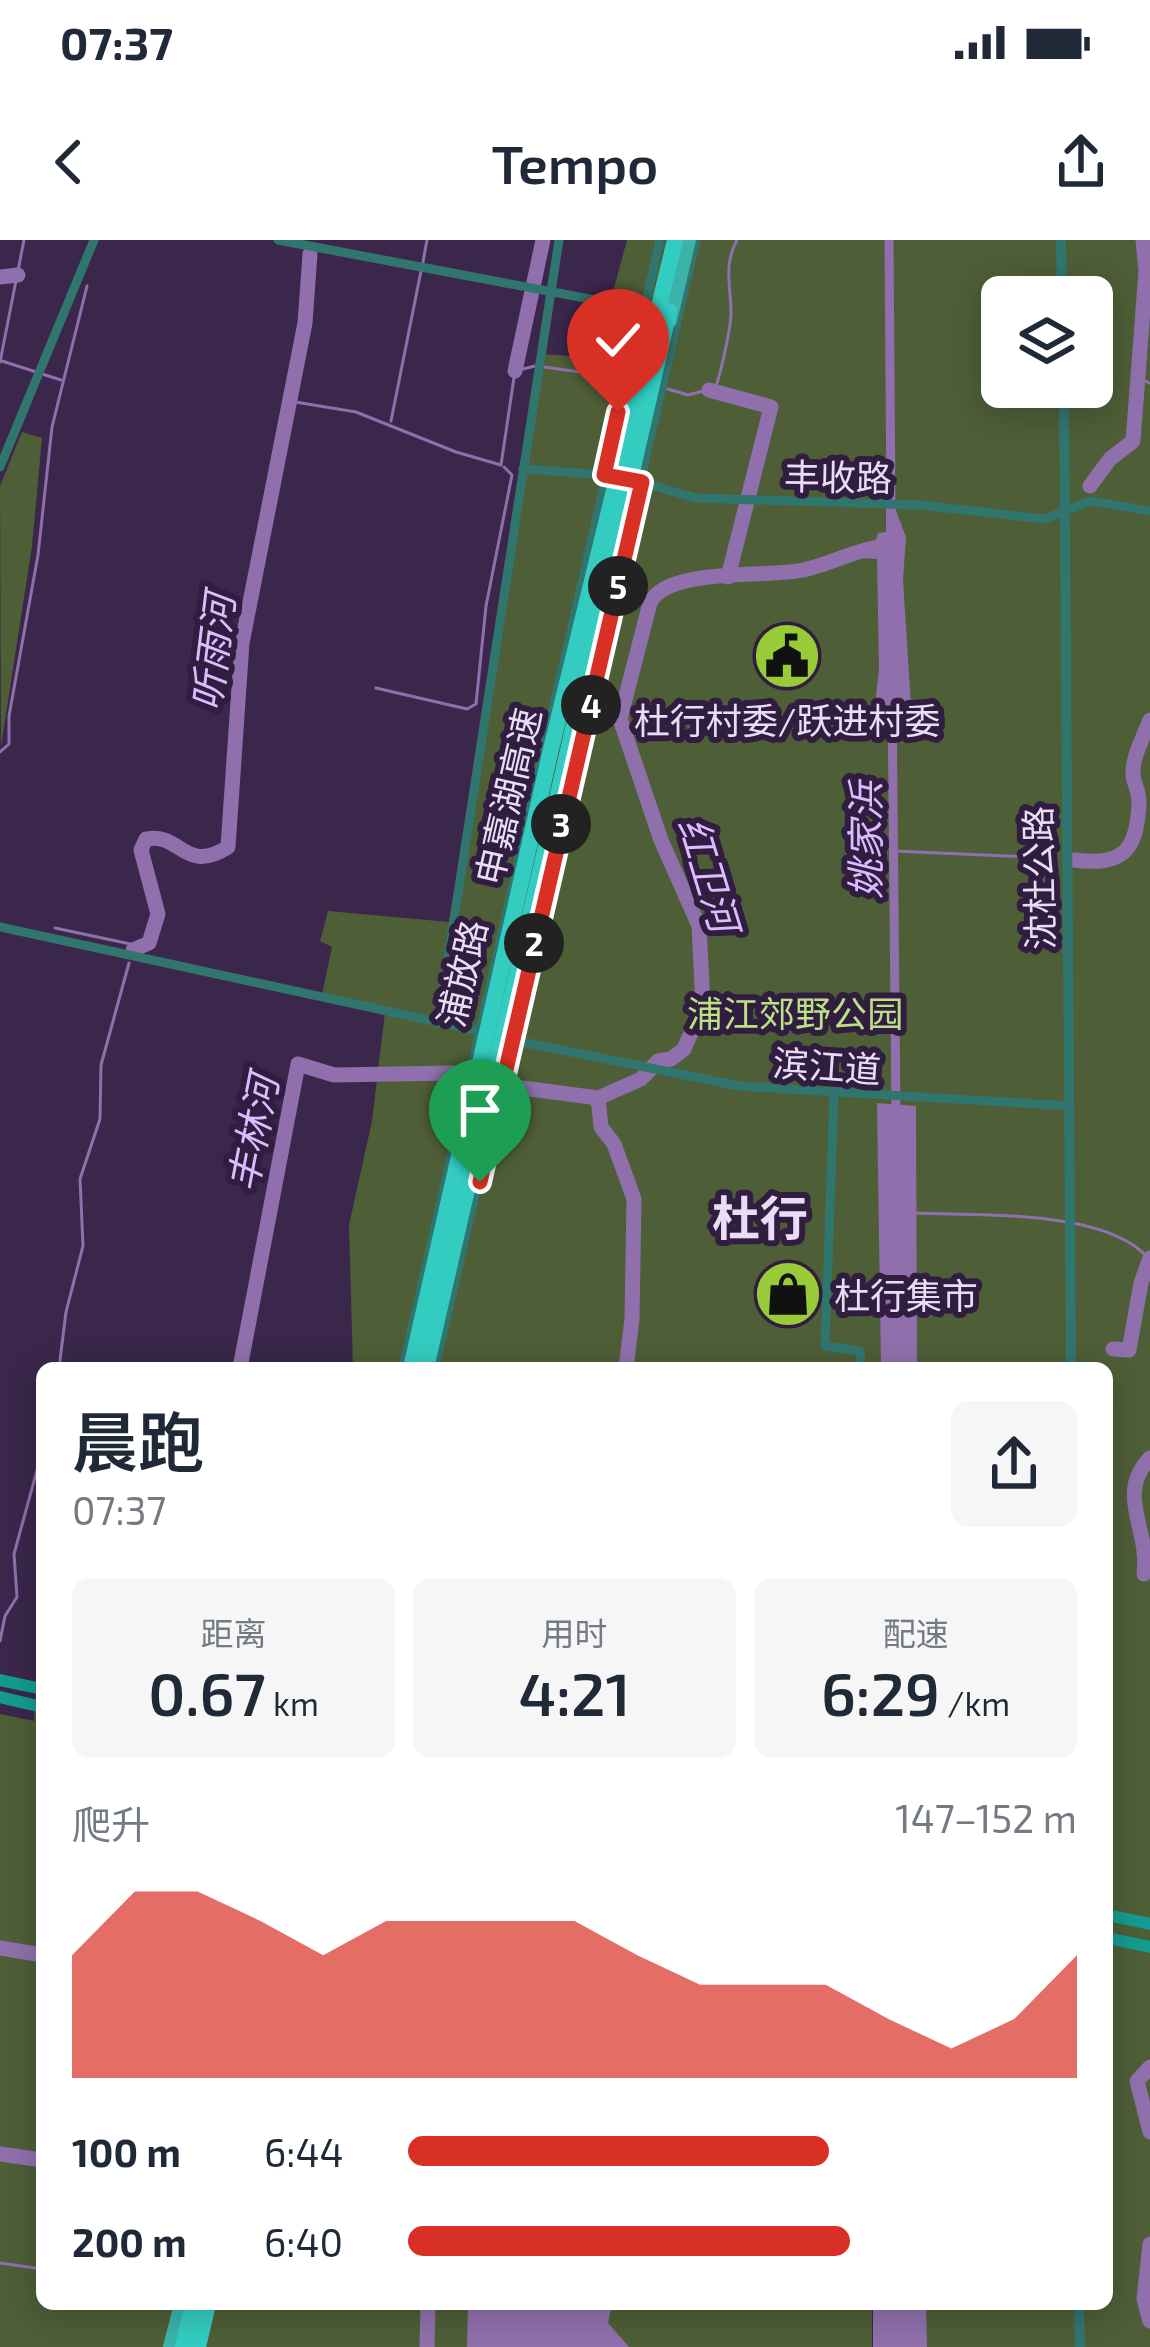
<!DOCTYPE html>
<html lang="zh">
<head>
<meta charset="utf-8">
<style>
  body { margin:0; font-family:"Exo 2","Noto Sans SC",sans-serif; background:#f6f6f7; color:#1f2937; height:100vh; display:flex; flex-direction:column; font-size:45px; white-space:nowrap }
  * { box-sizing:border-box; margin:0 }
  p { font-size:39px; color:#747a83 }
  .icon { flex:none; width:66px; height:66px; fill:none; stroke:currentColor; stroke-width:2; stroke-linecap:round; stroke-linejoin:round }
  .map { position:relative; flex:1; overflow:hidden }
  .side { position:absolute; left:36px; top:1122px; width:1077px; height:948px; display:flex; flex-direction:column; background:#fff; border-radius:18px; box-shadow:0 6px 30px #0003 }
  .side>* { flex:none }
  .tools { position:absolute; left:981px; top:36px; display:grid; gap:24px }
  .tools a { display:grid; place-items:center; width:132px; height:132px; border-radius:18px; background:#fff; box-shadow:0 6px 30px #0003; font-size:60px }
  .pin { position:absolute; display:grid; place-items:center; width:102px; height:102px; color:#fff; margin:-123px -51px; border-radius:50% 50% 50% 0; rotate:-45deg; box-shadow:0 0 12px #0007 }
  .pin .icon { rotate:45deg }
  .km { position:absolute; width:60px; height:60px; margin:-30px; border-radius:50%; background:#222; color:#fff; font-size:33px; line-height:60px; text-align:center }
  .round { display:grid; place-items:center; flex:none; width:126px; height:126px; border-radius:18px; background:#f6f6f7 }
  .headline { display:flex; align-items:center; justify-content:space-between; height:204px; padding:0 36px }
  h1 { font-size:66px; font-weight:600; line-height:90px }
  .figures { display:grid; grid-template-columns:repeat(3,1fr); gap:18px; height:204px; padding:12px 36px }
  .figures div { display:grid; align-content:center; border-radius:18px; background:#f6f6f7; text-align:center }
  .figures b { font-size:60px; font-weight:600 }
  .figures small { font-size:33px; font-weight:400 }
  .figures p { font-size:33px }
  .chart { height:336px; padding:24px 36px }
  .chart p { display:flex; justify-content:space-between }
  .chart svg { width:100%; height:216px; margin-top:12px; fill:#d93025; opacity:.7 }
  ul { padding:0 36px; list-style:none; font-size:39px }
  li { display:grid; grid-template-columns:192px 144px 1fr; align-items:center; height:90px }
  li i { height:30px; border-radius:15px; background:#d93025 }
  .status { display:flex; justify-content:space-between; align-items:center; height:84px; padding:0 60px; background:#fff; direction:ltr }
  .status svg { height:33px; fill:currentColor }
  header { display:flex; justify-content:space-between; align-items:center; height:156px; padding:0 36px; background:#fff; font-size:54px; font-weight:600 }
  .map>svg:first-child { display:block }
</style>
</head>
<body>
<div class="status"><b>07:37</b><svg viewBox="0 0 49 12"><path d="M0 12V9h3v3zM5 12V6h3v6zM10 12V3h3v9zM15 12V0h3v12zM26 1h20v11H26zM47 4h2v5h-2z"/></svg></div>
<header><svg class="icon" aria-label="back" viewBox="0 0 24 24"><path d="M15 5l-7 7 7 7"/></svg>Tempo<svg class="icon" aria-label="share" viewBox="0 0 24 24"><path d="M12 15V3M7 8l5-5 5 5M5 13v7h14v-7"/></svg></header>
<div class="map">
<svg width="1150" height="2107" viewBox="0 0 1150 2107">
  <rect width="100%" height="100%" fill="#3a274b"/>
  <g fill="#4e5e37" fill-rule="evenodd">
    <path d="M 627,0 L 1150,0 L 1150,2107 L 876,2107 L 876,2064 L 1107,2064 L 1107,1128 L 353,1128 L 349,985 L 372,881 L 385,772 L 321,759 L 332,707 L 320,701 L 328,671 L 449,682 L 543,114 L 595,118 ZM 1002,57 L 1092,57 L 1092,147 L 1002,147 Z"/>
    <path d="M 22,192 L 42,198 L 32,306 L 1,506 L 0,246 Z"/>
    <path d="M 42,1360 L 42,2064 L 872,2064 L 872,2107 L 0,2107 L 0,1474 L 34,1481 Z"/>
  </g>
  <g fill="#8f70ac">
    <path d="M 895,268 L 906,297 L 903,340 L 911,465 L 875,466 L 879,429 L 877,319 L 860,318 L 858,306 L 876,301 L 878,293 L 886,292 L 886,269 Z"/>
    <path d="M 877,863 L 916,866 L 917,1128 L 881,1128 Z"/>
    <path d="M 468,2064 L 612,2064 L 608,2083 L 629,2107 L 467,2107 Z"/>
    <path d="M 873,2064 L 926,2064 L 927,2107 L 873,2107 Z"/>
  </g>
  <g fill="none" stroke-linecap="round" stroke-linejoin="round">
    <g stroke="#8f70ac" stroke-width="3">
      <path d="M 1145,21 L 1150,22"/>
      <path d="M 423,22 L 427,0"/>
      <path d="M 2,121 L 61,140"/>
      <path d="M 0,122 L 24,0"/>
      <path d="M 544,127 L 624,138"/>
      <path d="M 1140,139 L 1150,143"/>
      <path d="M 668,149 L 688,155 L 715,148 C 720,138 731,86 731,74 C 731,46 723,26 737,0"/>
      <path d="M 289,161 L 356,172 L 456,212 L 501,225 L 515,131 L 535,126"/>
      <path d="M 391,181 L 421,31"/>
      <path d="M 376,448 L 467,469 L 476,464 L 486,366 L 512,235 L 504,227"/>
      <path d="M 0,512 L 9,504 L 9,476 L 38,315 L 52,187 L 87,46"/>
      <path d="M 894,611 L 1052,618"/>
      <path d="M 55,688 L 140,706"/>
      <path d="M 917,973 C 979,976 1108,969 1149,1019"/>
      <path d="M 59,1128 L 66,1072 L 83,1006 L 80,939 L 100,879 L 101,825 L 129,723"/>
      <path d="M 0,1401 L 5,1376 L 17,1357 L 14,1314 L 42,1212"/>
      <path d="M 0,2023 L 42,2029"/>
    </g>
    <g stroke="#8f70ac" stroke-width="9">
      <path d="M 889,0 L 891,271"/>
      <path d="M 892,455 L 896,877"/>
    </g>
    <g stroke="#8f70ac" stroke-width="15">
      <path d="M 0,37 L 18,35"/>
      <path d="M 515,131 L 543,0"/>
      <path d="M 709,150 L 771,167 L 728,337"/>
      <path d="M 1090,246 L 1110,219 L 1133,201 L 1146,31 L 1143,0"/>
      <path d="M 1074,620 C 1122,626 1137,612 1139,563 C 1140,553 1134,545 1133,535 C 1132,517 1144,496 1150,480"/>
      <path d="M 133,710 L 149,703 L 158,674 L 141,610 L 146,599 C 181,592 185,635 228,607 L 242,403 L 305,83 L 310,14"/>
      <path d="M 523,848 L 598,858"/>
      <path d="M 1113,1109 L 1129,1110 L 1141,1043 L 1150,1018"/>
      <path d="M 240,1128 L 298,824 L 334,835 L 453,833"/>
      <path d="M 626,1128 L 632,1079 L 634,959 L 614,904 L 601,887 L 598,858 L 641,839 L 658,821 L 671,819 L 684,809 L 703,765 L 699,686 L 661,600 L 620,479 L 650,363 C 667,327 766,338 803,330 C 828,325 851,312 877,307"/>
      <path d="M 1144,1334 C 1150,1288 1115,1255 1150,1218"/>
      <path d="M 0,1708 L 42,1715"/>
      <path d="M 1150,1827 L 1137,1841 L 1150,1892"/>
      <path d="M 0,1914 L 42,1920"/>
      <path d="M 1150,2004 L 1144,2059 L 1150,2081"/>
      <path d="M 427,2107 L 428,2064"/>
    </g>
    <g stroke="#31756f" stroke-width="9">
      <path d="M 278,0 L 643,69"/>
      <path d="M 0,227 L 94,0"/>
      <path d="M 523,229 L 607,235"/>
      <path d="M 636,241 L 696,258 L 920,265 L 1044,279 L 1091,261 L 1150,271"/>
      <path d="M 0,687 L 479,791"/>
      <path d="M 438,783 L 559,0"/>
      <path d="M 512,800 L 739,846 L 1070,866"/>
      <path d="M 834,853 L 825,1106 L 860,1111 L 861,1128"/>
      <path d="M 403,1128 L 660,0"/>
      <path d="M 435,1128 L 696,0"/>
    </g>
    <g stroke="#31756f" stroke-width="10">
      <path d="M 1061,0 L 1062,57"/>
      <path d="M 1064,147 L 1071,1128"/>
      <path d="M 1079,2064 L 1080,2107"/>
    </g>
    <g stroke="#149b91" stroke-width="12">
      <path d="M 0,1440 L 42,1449"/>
      <path d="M 0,1457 L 42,1467"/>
      <path d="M 1107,1675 L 1150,1684"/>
      <path d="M 1107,1698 L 1150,1707"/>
    </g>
    <g stroke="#3cb3a9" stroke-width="14">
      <path d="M 670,81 L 689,0"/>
      <path d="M 170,2107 L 181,2064"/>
    </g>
    <g stroke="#33ccc1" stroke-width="16">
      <path d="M 183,2107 L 193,2064"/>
      <path d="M 198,2107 L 208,2064"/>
    </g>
    <g stroke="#33ccc1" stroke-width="16">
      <path d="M 411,1128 L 551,509 L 675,0"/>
      <path d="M 426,1128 L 669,71"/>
    </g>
  </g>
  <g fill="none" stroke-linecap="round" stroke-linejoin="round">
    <defs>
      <path id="route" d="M 480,942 L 642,242 L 604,235 L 618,172"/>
    </defs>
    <use href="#route" stroke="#fff" stroke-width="24"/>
    <use href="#route" stroke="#d93025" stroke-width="15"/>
  </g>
  <defs>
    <symbol id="civic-disc" viewBox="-11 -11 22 22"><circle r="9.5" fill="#98cb37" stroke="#301d40"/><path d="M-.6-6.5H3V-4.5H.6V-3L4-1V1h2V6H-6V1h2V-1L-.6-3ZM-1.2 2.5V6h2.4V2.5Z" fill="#111"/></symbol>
    <symbol id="shop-disc" viewBox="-11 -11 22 22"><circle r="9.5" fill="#98cb37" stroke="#301d40"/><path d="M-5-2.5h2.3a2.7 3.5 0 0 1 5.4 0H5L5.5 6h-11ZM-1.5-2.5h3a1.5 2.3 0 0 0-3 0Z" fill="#111"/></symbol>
  </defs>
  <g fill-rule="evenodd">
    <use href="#civic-disc" x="749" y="378" width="76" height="76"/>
    <use href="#shop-disc" x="750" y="1016" width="76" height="76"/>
  </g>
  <g text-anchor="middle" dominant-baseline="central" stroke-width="12" stroke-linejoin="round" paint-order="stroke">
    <g font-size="36" fill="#e8ddf4" stroke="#301d40">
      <text transform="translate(838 236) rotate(1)">丰收路</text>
      <text transform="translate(507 556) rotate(-77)">申嘉湖高速</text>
      <text transform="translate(1038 638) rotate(-91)">沈杜公路</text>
      <text transform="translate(461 733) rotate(-77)">浦放路</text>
      <text transform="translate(827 825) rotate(4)">滨江道</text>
    </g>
    <g font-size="36" fill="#e8ddf4" stroke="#301d40">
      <text x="787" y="479">杜行村委/跃进村委</text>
      <text x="834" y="1054" text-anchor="start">杜行集市</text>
    </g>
    <g font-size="36" fill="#bbe085" stroke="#301d40">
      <text x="795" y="772">浦江郊野公园</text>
    </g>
    <g font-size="39" font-style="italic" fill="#dbf" stroke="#301d40">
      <text transform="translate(212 412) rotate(-83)">听雨河</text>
      <text transform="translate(864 600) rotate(-90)">姚家浜</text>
      <text transform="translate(710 634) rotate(73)">红卫河</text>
      <text transform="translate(252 893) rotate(-79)">丰林河</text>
    </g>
    <g font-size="48" font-weight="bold" fill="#e8ddf4" stroke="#301d40">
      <text x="760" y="977">杜行</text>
    </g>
  </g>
</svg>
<div class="tools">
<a><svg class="icon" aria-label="layers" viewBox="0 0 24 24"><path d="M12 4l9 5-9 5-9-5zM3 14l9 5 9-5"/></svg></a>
</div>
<div class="pin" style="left:480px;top:942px;background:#1e9e55"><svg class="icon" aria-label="arrive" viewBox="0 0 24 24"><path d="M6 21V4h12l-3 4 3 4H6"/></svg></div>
<div class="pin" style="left:618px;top:172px;background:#d93025"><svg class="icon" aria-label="check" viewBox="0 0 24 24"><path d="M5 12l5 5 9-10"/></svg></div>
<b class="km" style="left:534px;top:703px">2</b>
<b class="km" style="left:561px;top:584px">3</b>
<b class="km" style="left:591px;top:465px">4</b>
<b class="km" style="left:618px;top:346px">5</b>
<section class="side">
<div class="headline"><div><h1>晨跑</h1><p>07:37</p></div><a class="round"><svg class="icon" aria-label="share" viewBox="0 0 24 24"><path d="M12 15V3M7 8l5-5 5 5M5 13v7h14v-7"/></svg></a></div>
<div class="figures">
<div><p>距离</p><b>0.67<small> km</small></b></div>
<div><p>用时</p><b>4:21</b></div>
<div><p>配速</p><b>6:29<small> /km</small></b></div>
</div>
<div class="chart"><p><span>爬升</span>147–152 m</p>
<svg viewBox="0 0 160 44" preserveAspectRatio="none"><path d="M0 44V19L10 6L20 6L30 12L40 19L50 12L60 12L70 12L80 12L90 19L100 25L110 25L120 25L130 32L140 38L150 32L160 19V44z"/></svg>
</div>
<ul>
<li><b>100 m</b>6:44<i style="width:63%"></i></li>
<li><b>200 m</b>6:40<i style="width:66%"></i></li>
</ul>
</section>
</div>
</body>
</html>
